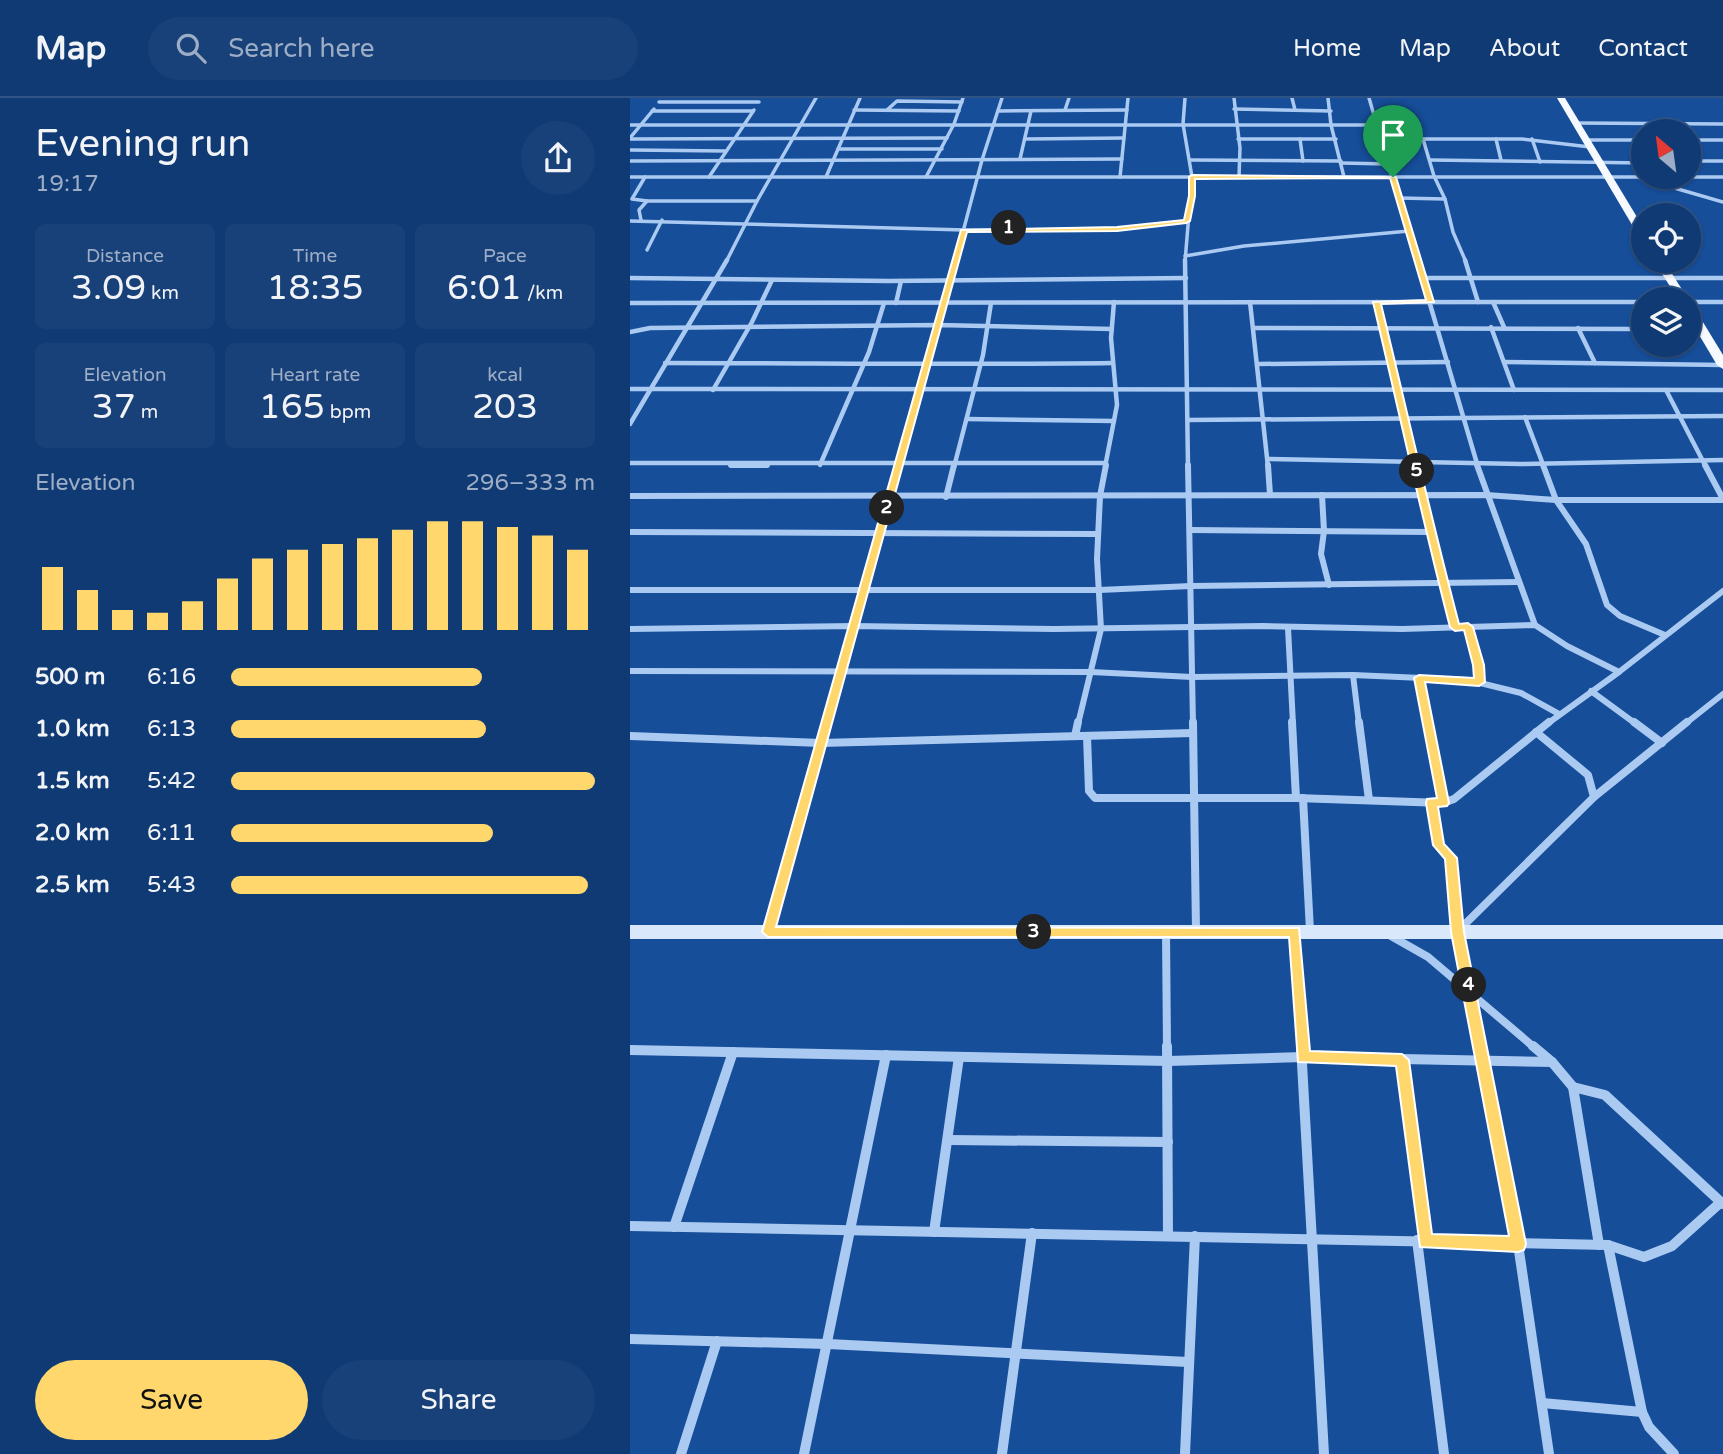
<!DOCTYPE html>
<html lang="en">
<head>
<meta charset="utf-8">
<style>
  body { margin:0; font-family:"Varela Round",sans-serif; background:#194179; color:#f1f3f6; height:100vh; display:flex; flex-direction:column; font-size:26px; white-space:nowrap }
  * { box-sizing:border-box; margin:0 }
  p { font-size:23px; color:#9cadc5 }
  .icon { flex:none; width:38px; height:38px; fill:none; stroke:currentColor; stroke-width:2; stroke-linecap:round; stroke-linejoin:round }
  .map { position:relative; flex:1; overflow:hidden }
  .drawer { display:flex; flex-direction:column; background:#103a74; width:630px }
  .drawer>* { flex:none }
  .needle { width:46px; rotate:331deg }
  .controls { position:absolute; left:1001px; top:21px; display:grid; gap:14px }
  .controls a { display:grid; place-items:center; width:70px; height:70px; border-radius:50%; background:#103a74; box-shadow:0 2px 5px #0004,0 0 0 2px #305486; font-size:35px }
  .pin { position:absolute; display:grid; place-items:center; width:60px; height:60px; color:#fff; margin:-72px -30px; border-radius:50% 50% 50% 0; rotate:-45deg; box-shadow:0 0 7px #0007 }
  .pin .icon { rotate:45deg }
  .km { position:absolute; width:35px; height:35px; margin:-18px; border-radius:50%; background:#222; color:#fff; font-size:19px; line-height:35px; text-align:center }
  .round { display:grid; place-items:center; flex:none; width:74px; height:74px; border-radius:37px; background:#194179 }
  .overview { display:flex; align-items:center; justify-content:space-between; height:119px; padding:0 35px }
  h1 { font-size:38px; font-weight:600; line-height:52px }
  .metrics { display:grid; grid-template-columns:repeat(3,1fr); gap:10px; height:119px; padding:7px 35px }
  .metrics div { display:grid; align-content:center; border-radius:10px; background:#194179; text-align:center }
  .metrics b { font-size:35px; font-weight:600 }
  .metrics small { font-size:19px; font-weight:400 }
  .metrics p { font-size:19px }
  .chart { height:196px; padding:14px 35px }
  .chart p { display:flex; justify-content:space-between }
  .chart svg { width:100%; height:126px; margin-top:7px; stroke:#ffd76c; stroke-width:6 }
  .button { display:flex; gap:14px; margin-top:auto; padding:14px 35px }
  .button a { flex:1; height:80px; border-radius:42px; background:#ffd76c; color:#111; font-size:28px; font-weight:600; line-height:80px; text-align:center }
  .button a+a { background:#194179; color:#f1f3f6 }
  ul { padding:0 35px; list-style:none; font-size:23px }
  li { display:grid; grid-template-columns:112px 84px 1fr; align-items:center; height:52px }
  li i { height:18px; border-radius:9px; background:#ffd76c }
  header { display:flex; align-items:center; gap:42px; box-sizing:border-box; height:98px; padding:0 35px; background:#103a74; border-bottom:2px solid #305486 }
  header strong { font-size:33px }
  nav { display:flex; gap:38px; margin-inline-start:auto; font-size:24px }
  .search { width:490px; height:63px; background:#194179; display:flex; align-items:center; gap:18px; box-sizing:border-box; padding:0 24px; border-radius:38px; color:#9cadc5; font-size:26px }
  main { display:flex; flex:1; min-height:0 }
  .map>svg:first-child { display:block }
</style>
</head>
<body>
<header>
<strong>Map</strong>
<div class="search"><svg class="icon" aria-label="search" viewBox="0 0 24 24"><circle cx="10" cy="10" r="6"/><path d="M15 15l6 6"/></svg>Search here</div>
<nav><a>Home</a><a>Map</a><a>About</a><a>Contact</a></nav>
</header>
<main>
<section class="drawer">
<div class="overview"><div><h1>Evening run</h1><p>19:17</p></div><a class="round"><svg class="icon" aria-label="share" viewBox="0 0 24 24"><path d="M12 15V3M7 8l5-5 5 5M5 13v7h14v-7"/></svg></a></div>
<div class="metrics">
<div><p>Distance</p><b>3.09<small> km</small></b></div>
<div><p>Time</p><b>18:35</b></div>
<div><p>Pace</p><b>6:01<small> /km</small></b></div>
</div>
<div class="metrics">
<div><p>Elevation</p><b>37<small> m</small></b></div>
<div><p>Heart rate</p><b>165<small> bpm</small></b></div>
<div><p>kcal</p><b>203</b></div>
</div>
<div class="chart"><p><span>Elevation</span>296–333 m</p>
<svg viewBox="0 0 160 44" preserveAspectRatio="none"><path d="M5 44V22M15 44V30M25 44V37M35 44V38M45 44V34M55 44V26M65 44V19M75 44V16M85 44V14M95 44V12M105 44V9M115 44V6M125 44V6M135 44V8M145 44V11M155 44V16"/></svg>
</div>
<ul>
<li><b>500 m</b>6:16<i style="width:69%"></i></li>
<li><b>1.0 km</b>6:13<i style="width:70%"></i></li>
<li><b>1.5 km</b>5:42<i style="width:100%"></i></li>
<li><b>2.0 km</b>6:11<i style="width:72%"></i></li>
<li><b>2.5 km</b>5:43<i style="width:98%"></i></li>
</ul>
<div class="button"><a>Save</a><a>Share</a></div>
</section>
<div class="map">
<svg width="1093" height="1356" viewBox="0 0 1093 1356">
  <rect width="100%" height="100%" fill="#164e9a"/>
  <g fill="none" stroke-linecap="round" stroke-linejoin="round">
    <g stroke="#abcaf2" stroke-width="3.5">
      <path d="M 555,0 L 553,26 L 562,79 L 555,164"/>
      <path d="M 604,0 L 610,50 L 609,79"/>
      <path d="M 662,0 L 665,12"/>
      <path d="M 698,0 L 701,27 L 714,79"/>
      <path d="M 739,0 L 787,164"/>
      <path d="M 29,4 L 129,4"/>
      <path d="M 604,11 L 701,13"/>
      <path d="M 224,12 L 329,13"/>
      <path d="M 257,12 L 267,3 L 332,4"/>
      <path d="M 435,12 L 439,0"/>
      <path d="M 22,13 L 123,13"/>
      <path d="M 368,13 L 497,12"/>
      <path d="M 946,25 L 1093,26"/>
      <path d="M 0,27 L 748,27"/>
      <path d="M 0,40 L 24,11"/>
      <path d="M 0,41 L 317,40"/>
      <path d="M 395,41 L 494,40"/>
      <path d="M 608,41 L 706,41"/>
      <path d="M 670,41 L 673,63"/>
      <path d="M 752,41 L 892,41 L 960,49"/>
      <path d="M 793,41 L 804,78 L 815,101 L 823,134 L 836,164"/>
      <path d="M 866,41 L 871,62"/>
      <path d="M 902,41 L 910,64"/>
      <path d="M 957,42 L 1013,42"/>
      <path d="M 1059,42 L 1093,42"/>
      <path d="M 208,51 L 312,51"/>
      <path d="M 0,52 L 96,53"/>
      <path d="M 390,61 L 401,13"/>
      <path d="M 560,62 L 711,63"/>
      <path d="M 800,62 L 1013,65"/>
      <path d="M 0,63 L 492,61"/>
      <path d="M 1059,63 L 1093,63"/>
      <path d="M 711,65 L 759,66"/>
      <path d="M 0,79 L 1013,79"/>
      <path d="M 15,79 L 2,101 L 17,103"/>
      <path d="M 79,79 L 124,12"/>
      <path d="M 196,79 L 230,0"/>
      <path d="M 296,79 L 324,26 L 333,0"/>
      <path d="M 490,79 L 498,0"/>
      <path d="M 1059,79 L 1093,79"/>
      <path d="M 1010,80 L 1093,104"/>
      <path d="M 769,100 L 815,101"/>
      <path d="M 11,122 L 9,112 L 17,103 L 127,103"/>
      <path d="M 0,123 L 335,132 L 487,131 L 556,123"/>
      <path d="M 17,152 L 32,122"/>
      <path d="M 555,158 L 614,148 L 779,133"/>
      <path d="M 96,164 L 127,103 L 186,0"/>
      <path d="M 325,164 L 352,62 L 372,0"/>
    </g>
    <g stroke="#abcaf2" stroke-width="4.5">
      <path d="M 555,162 L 558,369"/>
      <path d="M 787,162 L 848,369"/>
      <path d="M 835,162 L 848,204"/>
      <path d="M 0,180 L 259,183 L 556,180"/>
      <path d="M 793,180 L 1093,180"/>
      <path d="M 620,204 L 638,369"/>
      <path d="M 747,204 L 786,369"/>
      <path d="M 863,204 L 874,229"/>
      <path d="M 1059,204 L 1093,204"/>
      <path d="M 0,205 L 1013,204"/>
      <path d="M 266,205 L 271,183"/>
      <path d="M 861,229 L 884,292"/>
      <path d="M 625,230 L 1013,231"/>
      <path d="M 948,230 L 965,265"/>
      <path d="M 1059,232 L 1072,232"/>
      <path d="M 0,234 L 20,230 L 308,227 L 482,231"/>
      <path d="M 874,264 L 1093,267"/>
      <path d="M 35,265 C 184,265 333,267 482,265"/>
      <path d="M 629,266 L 818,264"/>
      <path d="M 0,291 L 1093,292"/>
      <path d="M 83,292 L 122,224 L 142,182"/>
      <path d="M 1036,292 L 1076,369"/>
      <path d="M 895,319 L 914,369"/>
      <path d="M 337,321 L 484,323"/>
      <path d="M 558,322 L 1093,318"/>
      <path d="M 0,326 L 97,162"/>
      <path d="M 639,361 L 890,366 L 1093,362"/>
      <path d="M 0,365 L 475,365"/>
      <path d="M 190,367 L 239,254 L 254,205"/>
      <path d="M 268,369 L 326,162"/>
      <path d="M 324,369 L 353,257 L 361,205"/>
      <path d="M 475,369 L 487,307 L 481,240 L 484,204"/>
    </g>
    <g stroke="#abcaf2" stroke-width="6">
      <path d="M 101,367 L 137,367"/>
      <path d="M 558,367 L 563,626"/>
      <path d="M 638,367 L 640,397"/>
      <path d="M 786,367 L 790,397 L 825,529"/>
      <path d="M 847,367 L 905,527"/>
      <path d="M 913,367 L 926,402 L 956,446 L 977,507 L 990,518 L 1035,537"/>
      <path d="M 1075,367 L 1093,401"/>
      <path d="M 692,397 L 694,433 L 691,456 L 699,487"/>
      <path d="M 0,398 L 856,397 L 926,402 L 1093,402"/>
      <path d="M 316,399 L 324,367"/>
      <path d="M 560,432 L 799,434"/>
      <path d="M 0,434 L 468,436"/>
      <path d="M 0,492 L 469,492 L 561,488 L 889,484"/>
      <path d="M 838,529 L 849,567 L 849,585"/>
      <path d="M 658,530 L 663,626"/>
      <path d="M 0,531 L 224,528 L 424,531 L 633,528 L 772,531 L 905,527 L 937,548 L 989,574 L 1093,493"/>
      <path d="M 0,573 L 461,574 L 562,579 L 723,577 L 838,582 L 891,595 L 929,616"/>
      <path d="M 723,577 L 729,626"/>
      <path d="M 789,580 L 798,626"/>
      <path d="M 961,593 L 1006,626"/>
      <path d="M 196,626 L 269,367"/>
      <path d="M 448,626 L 471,531 L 467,461 L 470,398 L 476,367"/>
      <path d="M 917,626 L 989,574"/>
      <path d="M 1055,626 L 1093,596"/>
    </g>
    <g stroke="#abcaf2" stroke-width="8">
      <path d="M 563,624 L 566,833"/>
      <path d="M 662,624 L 666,700"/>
      <path d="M 729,624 L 739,702"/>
      <path d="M 798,624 L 813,705"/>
      <path d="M 1004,624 L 1032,645"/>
      <path d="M 0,638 L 191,645 L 563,635"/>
      <path d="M 445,638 L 448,624"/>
      <path d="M 457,638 L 459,693 L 465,700 L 666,700 L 813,705 L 824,701 L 919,624"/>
      <path d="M 964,699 L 1057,624"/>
      <path d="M 673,700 L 680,833"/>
      <path d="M 802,705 L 809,747 L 821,760 L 828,834 L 850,950"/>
      <path d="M 828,833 L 964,699 L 958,677 L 906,634"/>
      <path d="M 138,834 L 197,624"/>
      <path d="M 536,834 L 537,950"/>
      <path d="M 665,834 L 671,950"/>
      <path d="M 761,838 L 798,859 L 905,950"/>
    </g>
    <g stroke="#abcaf2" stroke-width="10">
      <path d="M 537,948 L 538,1138"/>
      <path d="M 671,948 L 694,1356"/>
      <path d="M 850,948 L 888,1146 L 919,1356"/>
      <path d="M 903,948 L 922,964 L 943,989 L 969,1147"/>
      <path d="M 0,952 L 538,963 L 673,959 L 922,964"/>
      <path d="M 772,962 L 796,1143"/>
      <path d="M 943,989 L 975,997 L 1093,1106"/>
      <path d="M 319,1042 L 538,1044"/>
      <path d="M 0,1128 L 978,1147 L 1014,1159 L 1042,1148 L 1091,1104"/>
      <path d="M 44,1129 L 103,954"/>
      <path d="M 304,1134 L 329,959"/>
      <path d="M 787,1142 L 814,1356"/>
      <path d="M 978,1147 L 1012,1314 L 1019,1329 L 1044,1356"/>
      <path d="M 0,1241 L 198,1246 L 558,1264"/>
      <path d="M 912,1305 L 1012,1314"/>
      <path d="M 51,1356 L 87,1243"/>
      <path d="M 174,1356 L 256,957"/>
      <path d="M 372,1356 L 402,1135"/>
      <path d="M 555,1356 L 565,1138"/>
    </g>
    <rect fill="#dae8fc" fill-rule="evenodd" x="0" y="827" width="1093" height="14"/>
    <g fill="#f6faff" fill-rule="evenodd">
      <path d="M 927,0 L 935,0 L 1013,129 L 1013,140 L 1008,137 Z"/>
      <path d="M 1024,163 L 1034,163 L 1058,201 L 1048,201 Z"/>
      <path d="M 1059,208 L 1065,211 L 1093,257 L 1093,271 L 1087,267 L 1059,220 Z"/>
    </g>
  </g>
  <path fill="#ffd76c" stroke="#fff" stroke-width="2" fill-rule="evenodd" d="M 562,77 L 766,79 L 804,204 L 751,206 C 777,313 801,420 829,526 L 838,525 L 843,529 L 854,567 L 855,584 L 849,588 L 795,584 L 819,705 L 817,708 L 808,709 L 814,746 L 827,760 L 834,834 L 896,1146 L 894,1152 L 888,1154 L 790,1149 L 766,968 L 668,964 L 659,839 L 138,839 L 132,834 L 331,132 L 487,129 L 554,122 L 559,98 L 559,79 ZM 760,80 L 796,202 L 743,204 C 769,313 792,421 820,529 L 825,533 L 834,532 L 843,567 L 844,580 L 789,577 L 784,580 L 807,700 L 797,701 L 796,705 L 803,747 L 815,761 L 821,834 L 879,1138 L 802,1136 L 779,962 L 772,956 L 680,953 L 669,830 L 146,829 L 337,134 L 487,133 L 556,125 L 560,123 L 565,98 L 565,81 Z"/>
</svg>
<div class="controls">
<a><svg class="needle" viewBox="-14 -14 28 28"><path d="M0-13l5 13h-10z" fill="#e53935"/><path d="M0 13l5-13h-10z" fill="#9cadc5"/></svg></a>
<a><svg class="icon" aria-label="locate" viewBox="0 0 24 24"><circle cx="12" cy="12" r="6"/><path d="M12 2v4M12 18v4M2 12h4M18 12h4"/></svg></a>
<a><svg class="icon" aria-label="layers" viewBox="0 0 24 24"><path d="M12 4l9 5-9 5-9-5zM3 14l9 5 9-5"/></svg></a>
</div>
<div class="pin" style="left:763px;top:79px;background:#1e9e55"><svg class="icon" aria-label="arrive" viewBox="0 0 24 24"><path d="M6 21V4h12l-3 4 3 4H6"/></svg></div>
<b class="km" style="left:379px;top:130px">1</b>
<b class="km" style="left:257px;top:410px">2</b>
<b class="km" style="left:404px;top:834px">3</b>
<b class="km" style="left:839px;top:887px">4</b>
<b class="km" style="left:787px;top:373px">5</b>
</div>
</main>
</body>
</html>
